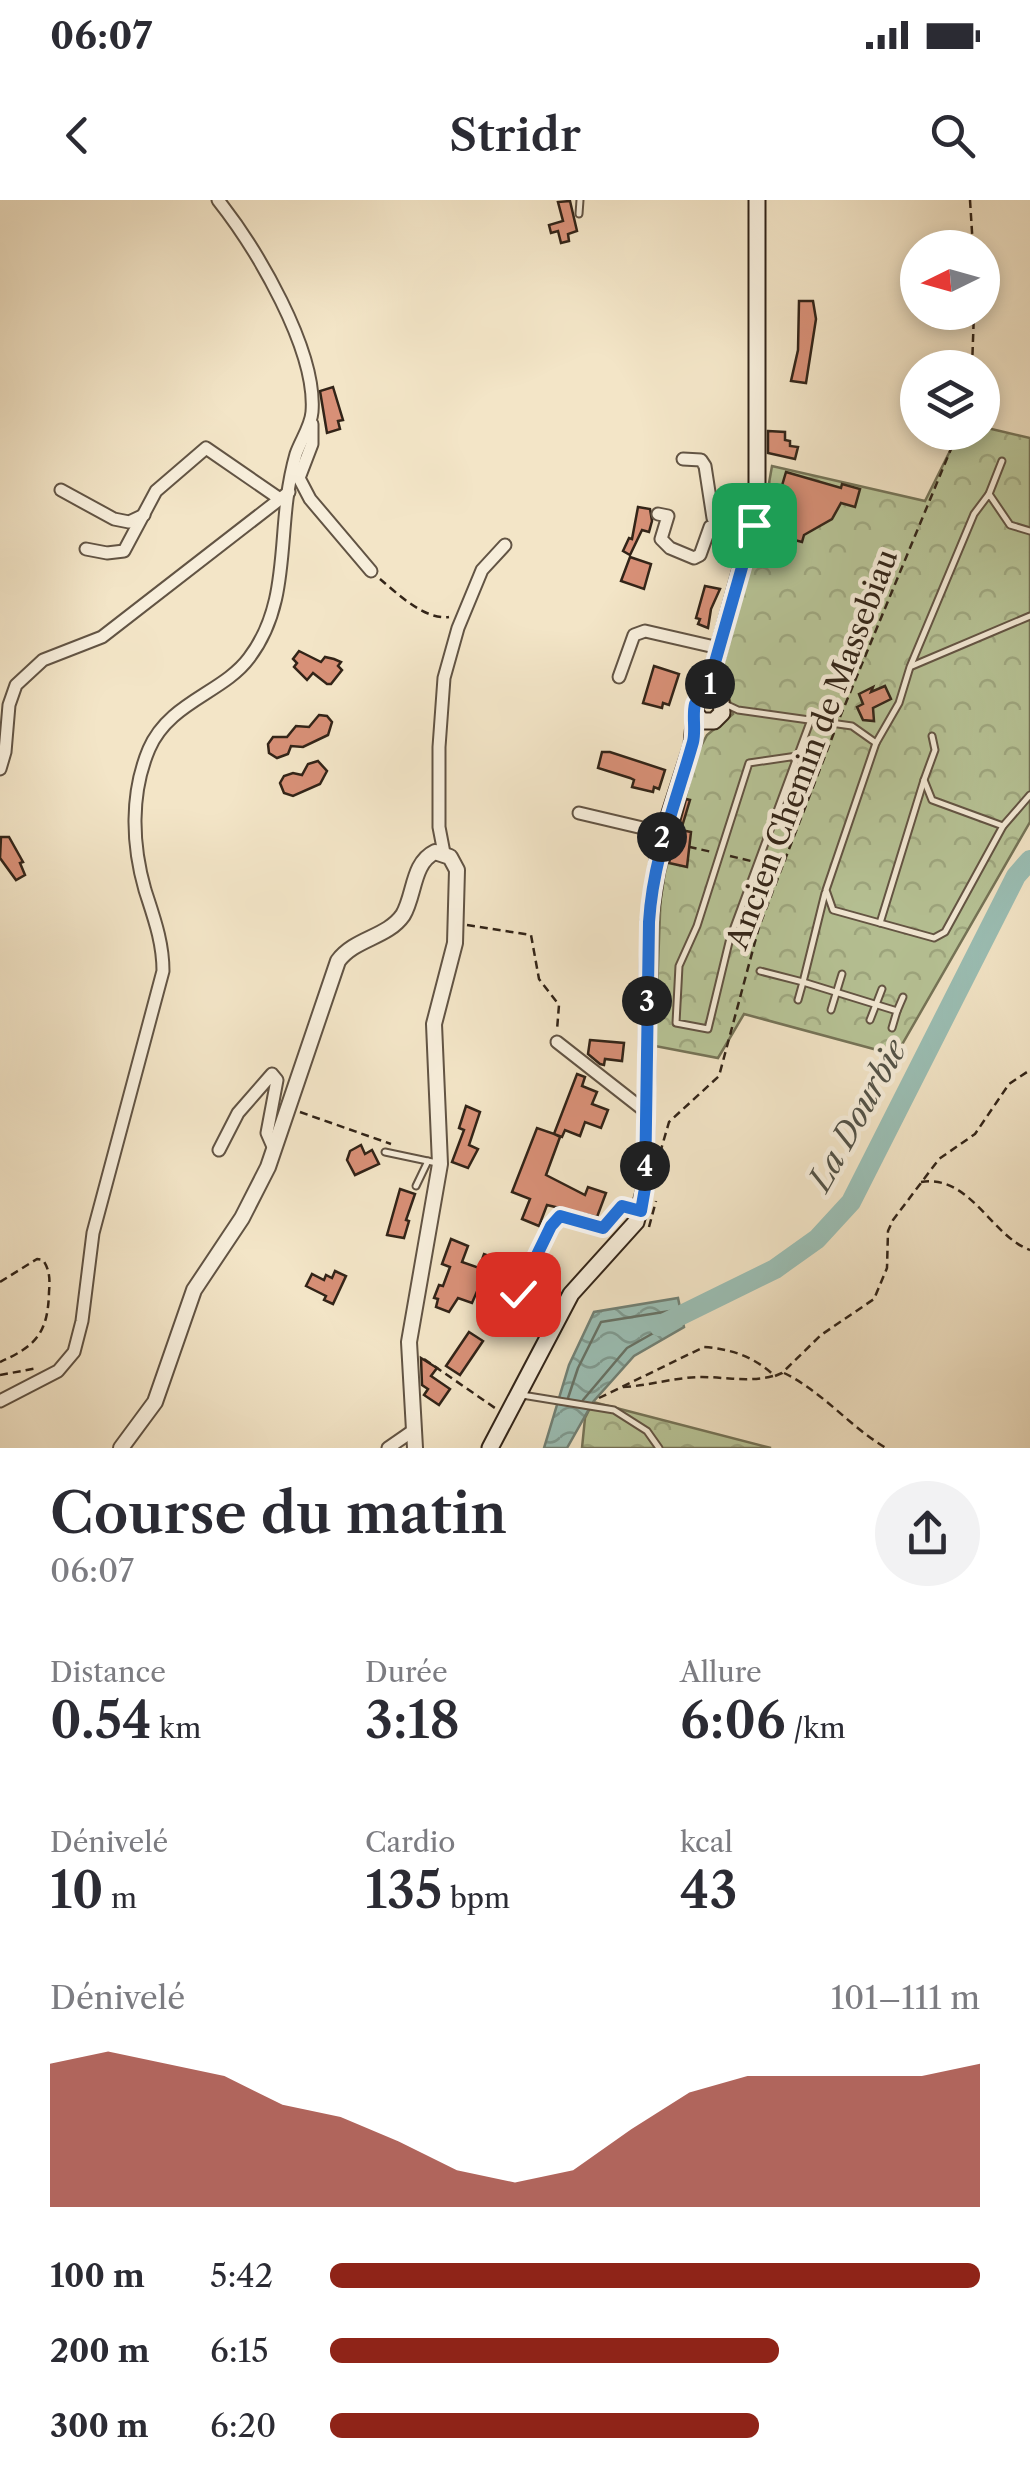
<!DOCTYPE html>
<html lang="fr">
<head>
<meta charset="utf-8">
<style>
  body { margin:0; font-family:"Libre Caslon Text",serif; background:#f2f2f3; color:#2b2b33; height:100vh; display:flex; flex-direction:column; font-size:38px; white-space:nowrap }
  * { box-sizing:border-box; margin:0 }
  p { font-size:32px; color:#7c7c81 }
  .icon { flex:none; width:55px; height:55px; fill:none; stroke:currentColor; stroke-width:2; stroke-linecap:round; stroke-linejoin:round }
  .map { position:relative; height:1248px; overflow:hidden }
  .drawer { display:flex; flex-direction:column; background:#fff; flex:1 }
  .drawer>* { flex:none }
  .needle { width:65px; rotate:265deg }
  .controls { position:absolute; left:900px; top:30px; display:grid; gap:20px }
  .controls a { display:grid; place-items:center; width:100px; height:100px; border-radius:50%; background:#fff; box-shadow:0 5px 15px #0003; font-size:50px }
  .pin { position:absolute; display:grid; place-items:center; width:85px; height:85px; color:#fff; margin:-42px; border-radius:20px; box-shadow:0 5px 15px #0006 }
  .km { position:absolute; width:50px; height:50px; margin:-25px; border-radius:50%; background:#222; color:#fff; font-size:28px; line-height:50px; text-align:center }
  .round { display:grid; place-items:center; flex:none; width:105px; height:105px; border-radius:52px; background:#f2f2f3 }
  .headline { display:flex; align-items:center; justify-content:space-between; height:170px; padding:0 50px }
  h1 { font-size:55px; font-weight:600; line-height:75px }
  .metrics { display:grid; grid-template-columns:repeat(3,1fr); gap:15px; height:170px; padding:10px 50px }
  .metrics div { display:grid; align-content:center }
  .metrics b { font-size:50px; font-weight:600 }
  .metrics small { font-size:28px; font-weight:400 }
  .metrics p { font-size:28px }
  .chart { height:280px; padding:20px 50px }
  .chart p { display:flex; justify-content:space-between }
  .chart svg { width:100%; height:180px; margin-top:10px; fill:#8f2418; opacity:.7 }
  ul { padding:0 50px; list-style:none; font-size:32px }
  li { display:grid; grid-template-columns:160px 120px 1fr; align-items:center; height:75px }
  li i { height:25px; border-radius:12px; background:#8f2418 }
  .status { display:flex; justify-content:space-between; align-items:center; height:70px; padding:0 50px; background:#fff; direction:ltr }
  .status svg { height:28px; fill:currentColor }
  header { display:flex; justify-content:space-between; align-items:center; height:130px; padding:0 50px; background:#fff; font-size:45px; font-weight:600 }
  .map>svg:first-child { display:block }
</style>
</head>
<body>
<div class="status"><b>06:07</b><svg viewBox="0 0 49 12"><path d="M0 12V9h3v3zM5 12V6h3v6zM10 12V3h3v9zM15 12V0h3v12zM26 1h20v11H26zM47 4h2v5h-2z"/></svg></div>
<header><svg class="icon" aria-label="back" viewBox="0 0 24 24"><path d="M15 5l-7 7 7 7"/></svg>Stridr<svg class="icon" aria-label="search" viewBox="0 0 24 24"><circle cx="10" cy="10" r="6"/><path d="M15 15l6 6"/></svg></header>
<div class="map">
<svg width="1030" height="1248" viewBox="0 0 1030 1248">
  <defs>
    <pattern id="forest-crowns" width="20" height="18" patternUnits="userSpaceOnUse" patternTransform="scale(2.5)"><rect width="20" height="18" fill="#b8c598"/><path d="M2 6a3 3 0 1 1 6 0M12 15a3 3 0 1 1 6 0" fill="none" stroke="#9fa982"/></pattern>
    <pattern id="water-waves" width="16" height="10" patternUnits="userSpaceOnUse" patternTransform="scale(2.5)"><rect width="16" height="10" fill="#9bbfb5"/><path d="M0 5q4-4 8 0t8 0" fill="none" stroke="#7f9b92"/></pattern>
  </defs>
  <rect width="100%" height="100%" fill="#f3e5c7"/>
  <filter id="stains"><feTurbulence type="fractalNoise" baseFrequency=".002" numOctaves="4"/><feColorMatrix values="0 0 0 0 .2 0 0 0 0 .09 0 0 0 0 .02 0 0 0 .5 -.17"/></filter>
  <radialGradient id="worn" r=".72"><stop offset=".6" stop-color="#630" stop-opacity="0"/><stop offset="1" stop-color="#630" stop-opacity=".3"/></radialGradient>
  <g fill="url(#forest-crowns)" stroke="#757458" stroke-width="2.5">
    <path d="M 983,227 L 1030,238 L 1030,622 L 896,855 L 744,814 L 718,858 L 655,846 L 661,687 L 698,552 L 707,535 L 733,514 L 722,468 L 761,329 L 772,266 L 925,301 L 959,233 L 982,232 Z"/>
    <path d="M 593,1202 L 771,1248 L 582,1248 L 585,1218 Z"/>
  </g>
  <path fill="url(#water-waves)" stroke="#718176" stroke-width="2.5" d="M 678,1098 L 684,1127 L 634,1156 L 593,1202 L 567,1248 L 544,1248 L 569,1165 L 594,1112 Z"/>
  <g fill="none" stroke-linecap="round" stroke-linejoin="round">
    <path stroke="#667266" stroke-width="2.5" d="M 568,1198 L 578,1168 L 601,1122 L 670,1111 L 671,1123 L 627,1148 L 583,1200"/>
    <path stroke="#9bbfb5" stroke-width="20" d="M 659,1126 L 775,1069 L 817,1039 L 851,1002 L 1016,676 L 1030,660"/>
  </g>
  <g fill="#d89077" stroke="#322418" stroke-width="2.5">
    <path d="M 570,1 L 577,31 L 568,34 L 569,41 L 561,43 L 558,31 L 551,33 L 549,25 L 563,21 L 558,2 Z"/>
    <path d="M 799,101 L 813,101 L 816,119 L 806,183 L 791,181 L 798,150 Z"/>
    <path d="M 333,187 L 343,220 L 338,221 L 340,229 L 327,233 L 320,191 Z"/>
    <path d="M 768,231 L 785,232 L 785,240 L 790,241 L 790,246 L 798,247 L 795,259 L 768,253 Z"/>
    <path d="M 786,272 L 841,288 L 842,284 L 860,289 L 855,307 L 841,303 L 832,319 L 804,335 L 802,342 L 768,333 Z"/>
    <path d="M 638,307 L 650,309 L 652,321 L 649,332 L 642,330 L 630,355 L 623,351 L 629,338 L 632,339 Z"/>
    <path d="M 630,357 L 651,364 L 644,389 L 621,381 Z"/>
    <path d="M 705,386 L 720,389 L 711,409 L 708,428 L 698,424 L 700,419 L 696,418 Z"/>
    <path d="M 299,451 L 321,462 L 325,457 L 334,459 L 341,462 L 338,466 L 342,470 L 331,484 L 327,484 L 313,473 L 307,480 L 294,467 L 297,463 L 293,459 Z"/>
    <path d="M 654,466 L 679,474 L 669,505 L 663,503 L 662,508 L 643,503 Z"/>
    <path d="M 885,486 L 891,499 L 873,508 L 874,521 L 863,520 L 857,507 L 863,504 L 859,494 L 873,487 L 871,492 Z"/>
    <path d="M 319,515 L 327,516 L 332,522 L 328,535 L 303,547 L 291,546 L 288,554 L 277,558 L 269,553 L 268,544 L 273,537 L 287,537 L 296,526 L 309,527 Z"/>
    <path d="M 602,552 L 610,552 L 665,570 L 659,589 L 654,587 L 653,592 L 632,587 L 634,580 L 630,578 L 598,568 Z"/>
    <path d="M 318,561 L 327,571 L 320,584 L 293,596 L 284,593 L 280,583 L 284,576 L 293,573 L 302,575 L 308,564 Z"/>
    <path d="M 686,599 L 690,600 L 681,630 L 691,632 L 687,667 L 669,663 Z"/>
    <path d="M 1,637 L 9,637 L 23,662 L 20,663 L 25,675 L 16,680 L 0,658 Z"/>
    <path d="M 590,840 L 624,843 L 622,861 L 605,859 L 604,865 L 600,864 L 588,854 Z"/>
    <path d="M 577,874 L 585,877 L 582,886 L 597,892 L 592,904 L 608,910 L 601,928 L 585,922 L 580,936 L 565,930 L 562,937 L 554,934 L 560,937 L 546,975 L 585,995 L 588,987 L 606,993 L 597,1017 L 547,1005 L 539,1026 L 522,1019 L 530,999 L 512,992 L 537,928 L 554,934 Z"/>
    <path d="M 466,906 L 480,912 L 469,945 L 478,949 L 468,968 L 452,962 L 464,930 L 459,928 Z"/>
    <path d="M 361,945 L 365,954 L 372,950 L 379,964 L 355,975 L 347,960 L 350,951 Z"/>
    <path d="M 400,989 L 415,994 L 406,1020 L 409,1021 L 404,1038 L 387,1035 Z"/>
    <path d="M 451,1039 L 468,1046 L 462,1062 L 479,1068 L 484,1054 L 492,1057 L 472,1103 L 458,1098 L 449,1112 L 436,1107 L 438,1099 L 434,1098 L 439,1085 L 443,1086 L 450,1067 L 442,1064 Z"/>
    <path d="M 335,1071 L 346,1076 L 333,1104 L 324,1100 L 326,1096 L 306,1086 L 312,1074 L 324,1080 L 326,1075 L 332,1078 Z"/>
    <path d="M 469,1132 L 483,1141 L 460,1175 L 446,1166 Z"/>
    <path d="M 421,1158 L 437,1168 L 431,1176 L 450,1189 L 439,1205 L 424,1195 L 428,1189 L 422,1185 Z"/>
  </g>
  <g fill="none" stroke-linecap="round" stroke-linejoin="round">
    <defs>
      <g id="service">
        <path d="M 579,14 L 580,0"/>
        <path d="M 989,294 L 1002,261"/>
        <path d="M 912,466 L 1030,416"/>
        <path d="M 723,503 L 738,510 L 852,526 L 876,543 L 826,690 L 833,710 L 934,738 L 945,732 L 1003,626 L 1030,595"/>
        <path d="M 932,536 L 935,550 L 924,580 L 932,600 L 1003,626"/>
        <path d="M 876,543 L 899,503 L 910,467 L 974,314 L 989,294 L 1010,325 L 1030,331"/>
        <path d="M 797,556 L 749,563 L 697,726 L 679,766 L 676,823 L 708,829 L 730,738 L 810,522"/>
        <path d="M 825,693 L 803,782 L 897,811 L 892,828"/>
        <path d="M 880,723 L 924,580"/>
        <path d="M 760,771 L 803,782 L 798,800"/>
        <path d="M 831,810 L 842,774"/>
        <path d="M 897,811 L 903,797"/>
        <path d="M 870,820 L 882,789"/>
        <path d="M 385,952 L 437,963"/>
        <path d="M 416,986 L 428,961"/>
        <path d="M 522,1195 L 614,1210 L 647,1231 L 659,1248"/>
      </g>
      <g id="minor">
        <path d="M 312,224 L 312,244 L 299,278 L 310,299 L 371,371"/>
        <path d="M 683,259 L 701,260 L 705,266 L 713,318 L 754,325"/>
        <path d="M 61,290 L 114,319 L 129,322 L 144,315"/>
        <path d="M 658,314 L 668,316 L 661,339 L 670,348 L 694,358 L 700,355 L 710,327 L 753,333"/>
        <path d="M 86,349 L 107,353 L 124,351 L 156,291 L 206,248 L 280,299"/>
        <path d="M 619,477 L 634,435 L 645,431 L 719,448"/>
        <path d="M 0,569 L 5,552 L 9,505 L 16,485 L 43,460 L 102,437 L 289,292"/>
        <path d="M 579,613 L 664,633"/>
        <path d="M 444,653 L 439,627 L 439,547 L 444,478 L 458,428 L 482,370 L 505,345"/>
        <path d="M 557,842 L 645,911"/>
        <path d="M 219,950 L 238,913 L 272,874 L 277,880 L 267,933 L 274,949"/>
        <path d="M 518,1094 L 551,1026 L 559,1016 L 603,1028 L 622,1006 L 641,1011"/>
        <path d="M 0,1201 L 58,1171 L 74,1152 L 82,1121 L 93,1033 L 163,771 C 163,742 154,718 145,690 C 132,645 130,594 149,549 C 169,502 223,493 249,458 C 285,411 280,354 287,299 C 289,284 292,268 296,254 C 301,240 311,226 312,212 C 317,150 256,48 218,0"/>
        <path d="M 388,1248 L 414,1230"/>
      </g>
      <path id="tertiary" d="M 121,1248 L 155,1202 L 194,1090 L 242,1018 L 268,967 L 338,761 C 355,738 387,738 403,715 C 415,695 412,663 435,652 L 450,657 L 457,670 L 455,743 L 434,824 L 440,964 L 409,1142 L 415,1248"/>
      <g id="secondary">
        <path d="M 706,495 L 757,311 L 757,0"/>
        <path d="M 490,1248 L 571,1094 L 636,1022 L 645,988 L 649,722 L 661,641 L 692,545 L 696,502 L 710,494 L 721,502 L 722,513 L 714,521 L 702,521 L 696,514"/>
      </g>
    </defs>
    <use href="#service" stroke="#625444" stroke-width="9"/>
    <use href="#minor" stroke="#625444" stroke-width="15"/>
    <use href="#tertiary" stroke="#625444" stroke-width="18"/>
    <use href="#secondary" stroke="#322418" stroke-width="19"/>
    <g stroke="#322418" stroke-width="2.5" stroke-dasharray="8 5" stroke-linecap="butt">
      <path d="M 970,0 L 973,48"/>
      <path d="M 972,168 L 974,112"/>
      <path d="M 380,379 C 399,395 425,420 449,417"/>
      <path d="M 840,517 L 958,232"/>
      <path d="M 676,644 L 712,652"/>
      <path d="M 730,656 L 751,661"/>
      <path d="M 764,664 L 780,668"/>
      <path d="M 467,725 L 531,735 L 539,779 L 559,805 L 557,830"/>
      <path d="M 300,912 L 391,944"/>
      <path d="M 660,953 L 669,922 L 719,876 L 759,727 L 835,530"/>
      <path d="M 921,982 C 970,974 991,1036 1030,1050"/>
      <path d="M 649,1027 L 656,1001"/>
      <path d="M 0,1082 L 37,1059 L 43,1060 C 50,1070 50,1080 49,1092 C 48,1133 36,1146 0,1162"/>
      <path d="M 424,1159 L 495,1208"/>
      <path d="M 784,1173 C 823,1192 849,1226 886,1248"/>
      <path d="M 0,1175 L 38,1168"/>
      <path d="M 623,1187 C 645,1186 665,1180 686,1178 C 716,1174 743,1184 773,1176"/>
      <path d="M 599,1198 L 704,1147 C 732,1149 754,1157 775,1176 L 782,1173 L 821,1135 L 874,1099 L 887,1068 L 888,1031 L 893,1020 L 939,959 L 975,934 L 1009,884 L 1030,870"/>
    </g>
    <use href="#service" stroke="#f7eedb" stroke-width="5"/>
    <use href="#minor" stroke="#f7eedb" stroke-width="11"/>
    <use href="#tertiary" stroke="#f7eedb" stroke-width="14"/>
    <use href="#secondary" stroke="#f7eedb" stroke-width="15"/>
  </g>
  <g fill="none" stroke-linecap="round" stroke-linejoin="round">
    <defs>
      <path id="route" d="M 518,1094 L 551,1026 L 560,1016 L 603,1028 L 622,1006 L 641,1011 L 645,988 L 649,722 C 653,658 676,602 693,542 C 696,530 692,515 695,504 C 698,497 700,497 706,494 L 754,325"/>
    </defs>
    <use href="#route" stroke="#fff" stroke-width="20"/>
    <use href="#route" stroke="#1a73e8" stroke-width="12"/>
  </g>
  <g text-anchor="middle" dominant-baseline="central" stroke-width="9" stroke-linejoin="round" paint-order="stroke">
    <g font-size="30" fill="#322418" stroke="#f7eedb">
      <text transform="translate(812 549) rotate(-69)">Ancien Chemin de Massebiau</text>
    </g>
    <g font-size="32" font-style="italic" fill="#525247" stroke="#f7eedb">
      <text transform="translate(857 915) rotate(-61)">La Dourbie</text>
    </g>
  </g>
  <rect width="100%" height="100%" filter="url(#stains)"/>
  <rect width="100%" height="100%" fill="url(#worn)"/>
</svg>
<div class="controls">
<a><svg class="needle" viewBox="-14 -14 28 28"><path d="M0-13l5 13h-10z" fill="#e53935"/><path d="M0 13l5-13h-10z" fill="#7c7c81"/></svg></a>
<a><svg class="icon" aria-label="layers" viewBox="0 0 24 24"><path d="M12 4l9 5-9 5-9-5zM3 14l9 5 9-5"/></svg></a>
</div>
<div class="pin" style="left:754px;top:325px;background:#1e9e55"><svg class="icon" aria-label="arrive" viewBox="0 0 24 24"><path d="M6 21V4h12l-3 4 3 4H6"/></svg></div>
<div class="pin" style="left:518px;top:1094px;background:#d93025"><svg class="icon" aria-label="check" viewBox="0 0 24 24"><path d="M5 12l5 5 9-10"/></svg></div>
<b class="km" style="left:710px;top:484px">1</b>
<b class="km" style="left:662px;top:637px">2</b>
<b class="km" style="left:647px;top:801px">3</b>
<b class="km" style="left:645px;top:966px">4</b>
</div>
<section class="drawer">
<div class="headline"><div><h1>Course du matin</h1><p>06:07</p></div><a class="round"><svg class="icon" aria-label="share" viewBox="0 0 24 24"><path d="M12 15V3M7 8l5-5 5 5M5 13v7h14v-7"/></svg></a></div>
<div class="metrics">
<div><p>Distance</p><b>0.54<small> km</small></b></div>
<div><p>Durée</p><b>3:18</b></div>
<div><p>Allure</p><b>6:06<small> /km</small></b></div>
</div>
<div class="metrics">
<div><p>Dénivelé</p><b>10<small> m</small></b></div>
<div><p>Cardio</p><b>135<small> bpm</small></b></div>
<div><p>kcal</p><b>43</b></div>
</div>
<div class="chart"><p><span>Dénivelé</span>101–111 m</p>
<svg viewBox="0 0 160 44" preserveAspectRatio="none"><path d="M0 44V9L10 6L20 9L30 12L40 19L50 22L60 28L70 35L80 38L90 35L100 25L110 16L120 12L130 12L140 12L150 12L160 9V44z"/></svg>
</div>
<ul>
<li><b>100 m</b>5:42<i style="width:100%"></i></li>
<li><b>200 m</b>6:15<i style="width:69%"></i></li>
<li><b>300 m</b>6:20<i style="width:66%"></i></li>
</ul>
</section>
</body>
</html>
